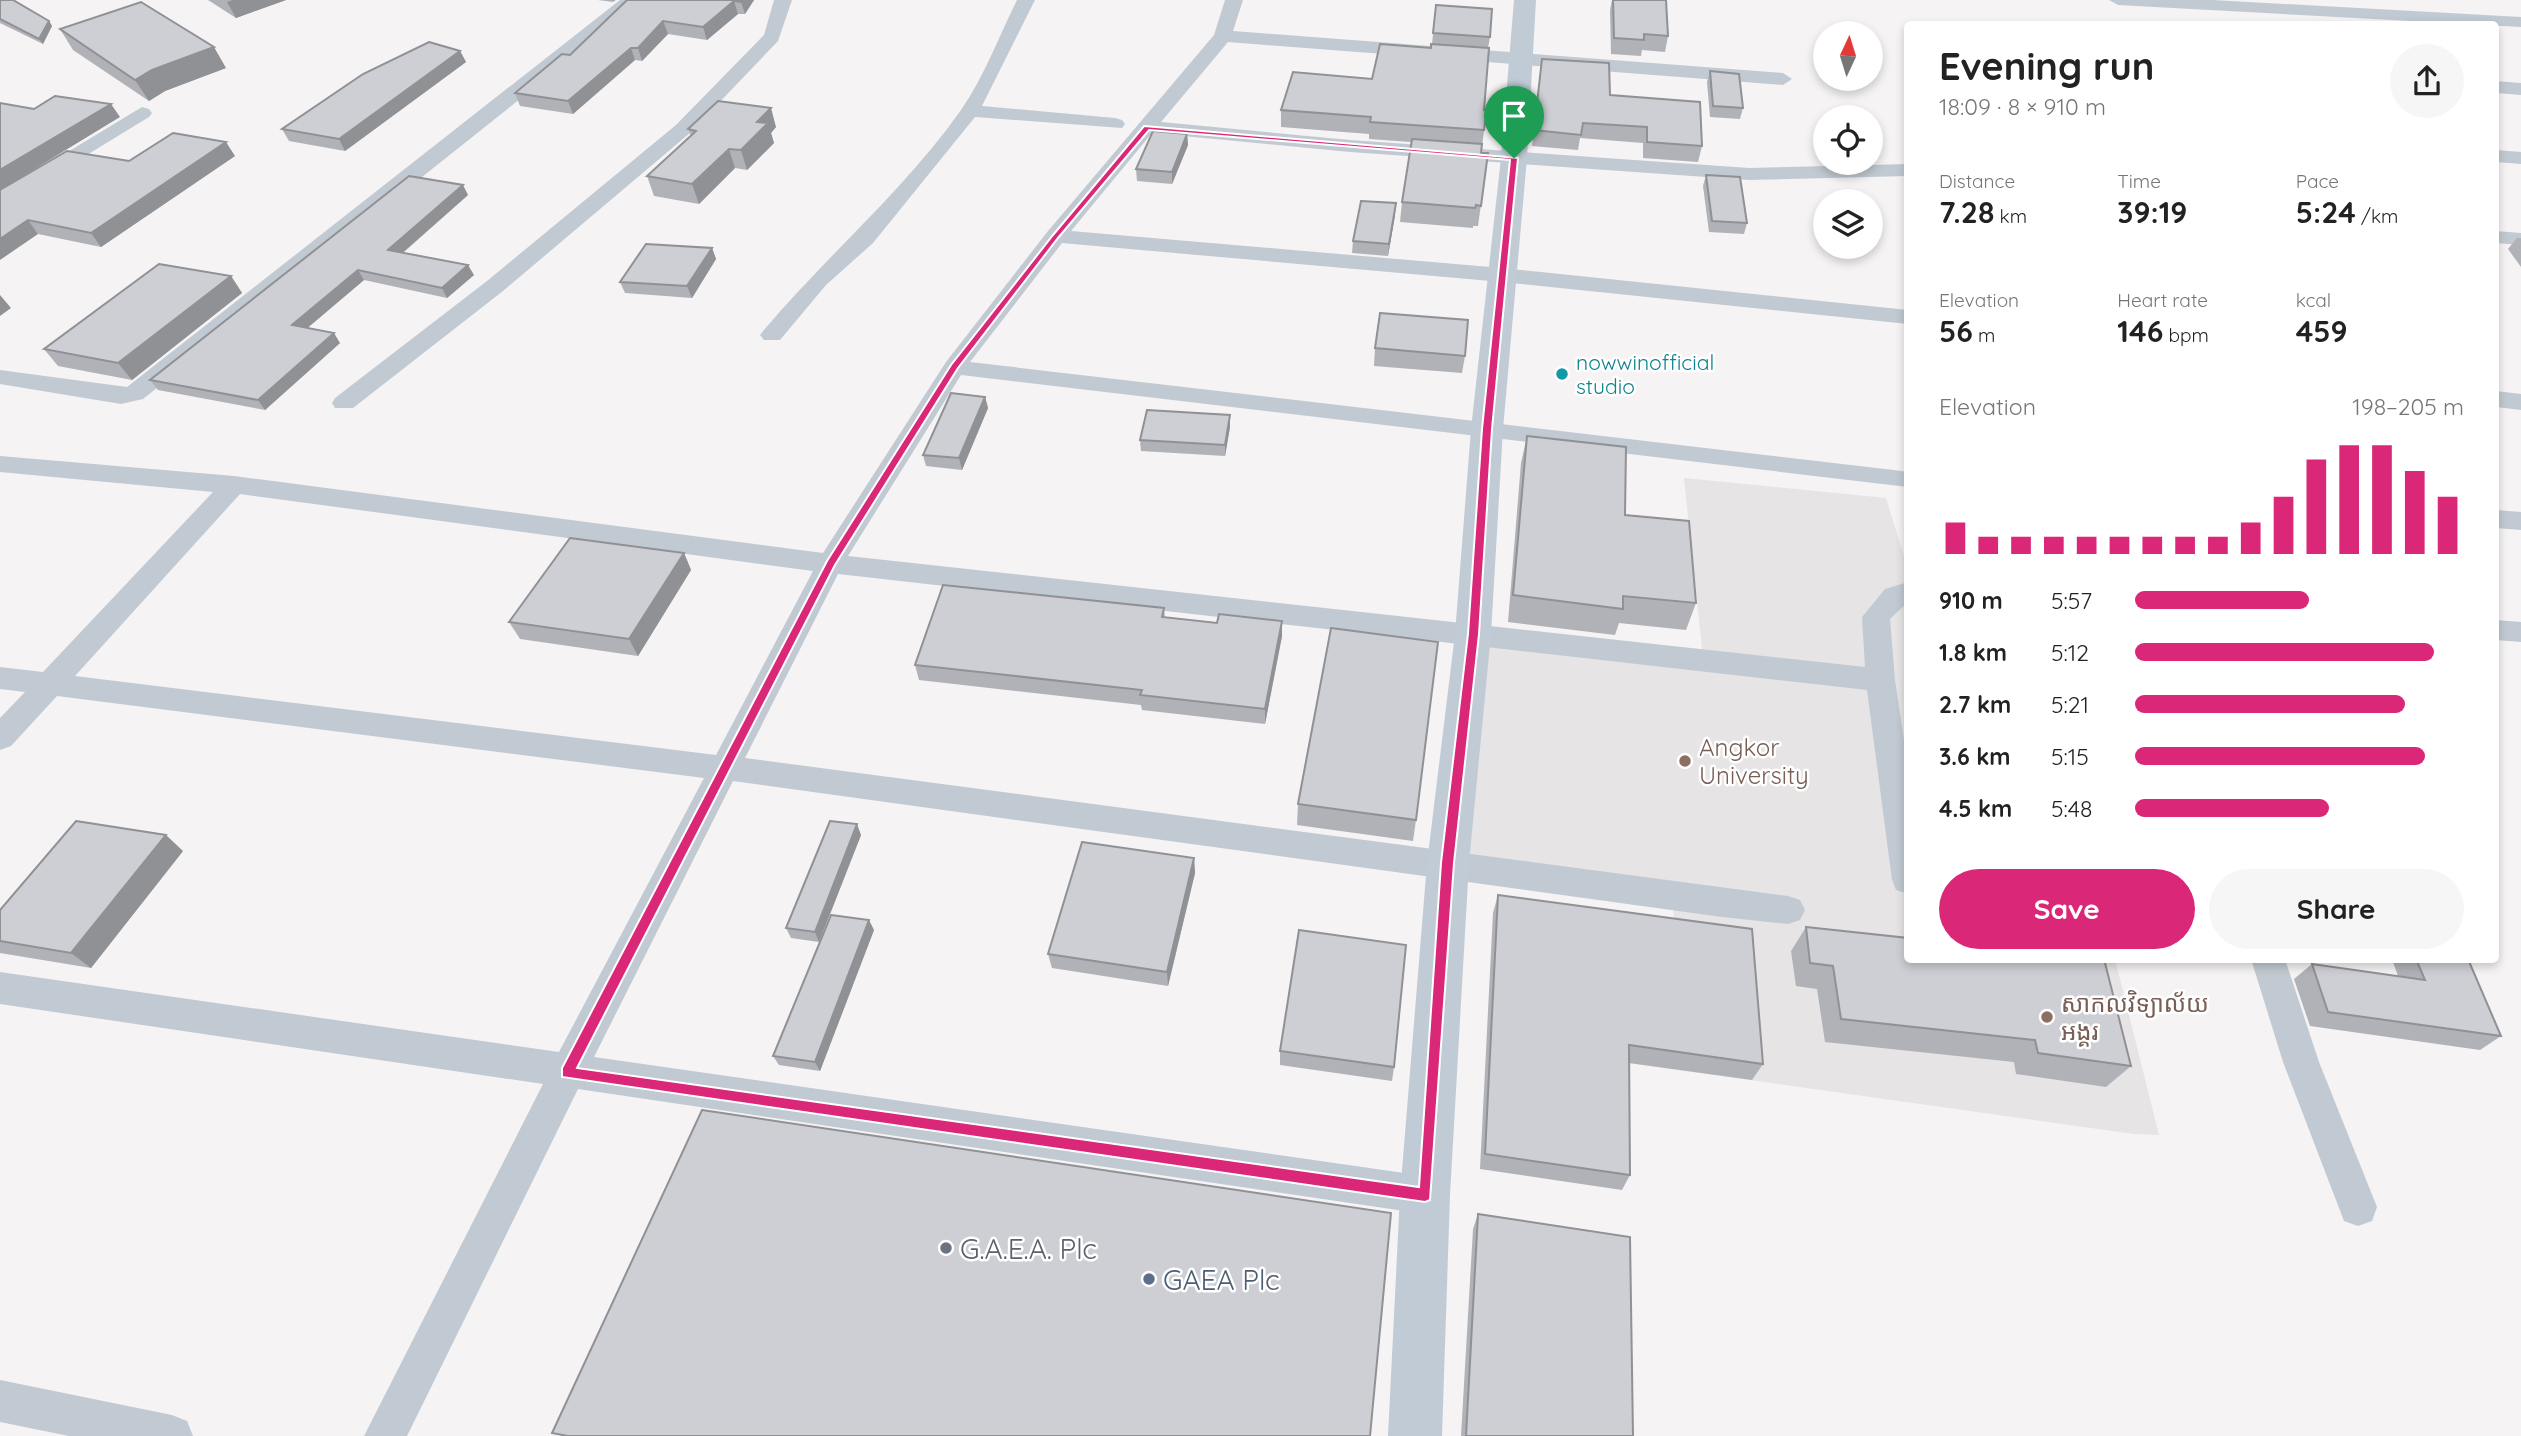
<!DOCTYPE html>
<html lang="en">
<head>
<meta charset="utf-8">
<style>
  body { margin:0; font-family:Quicksand,"Noto Sans Khmer",sans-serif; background:#f6f6f6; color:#222; height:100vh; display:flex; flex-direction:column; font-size:26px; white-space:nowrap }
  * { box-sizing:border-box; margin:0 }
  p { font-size:23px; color:#767676 }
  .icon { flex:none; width:38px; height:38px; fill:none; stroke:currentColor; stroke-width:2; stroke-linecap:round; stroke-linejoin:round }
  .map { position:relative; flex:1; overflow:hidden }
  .sheet { position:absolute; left:1904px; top:21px; width:595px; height:942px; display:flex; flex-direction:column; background:#fff; border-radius:7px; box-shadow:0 4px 10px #0003 }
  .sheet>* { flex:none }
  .needle { width:46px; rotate:4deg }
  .fabs { position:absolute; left:1813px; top:21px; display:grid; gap:14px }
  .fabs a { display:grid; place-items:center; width:70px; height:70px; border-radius:50%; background:#fff; box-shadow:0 4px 10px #0003; font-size:35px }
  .pin { position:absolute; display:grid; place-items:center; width:60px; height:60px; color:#fff; margin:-72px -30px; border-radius:50% 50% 50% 0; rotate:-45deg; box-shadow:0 0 7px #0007 }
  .pin .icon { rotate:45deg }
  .round { display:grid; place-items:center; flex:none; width:74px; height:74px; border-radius:37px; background:#f6f6f6 }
  .headline { display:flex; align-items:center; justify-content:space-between; height:119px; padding:0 35px }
  h1 { font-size:38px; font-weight:800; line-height:52px }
  .metrics { display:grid; grid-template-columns:repeat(3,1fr); gap:10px; height:119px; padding:7px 35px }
  .metrics div { display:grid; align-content:center }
  .metrics b { font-size:30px; font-weight:800 }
  .metrics small { font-size:19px; font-weight:400 }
  .metrics p { font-size:19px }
  .chart { height:196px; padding:14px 35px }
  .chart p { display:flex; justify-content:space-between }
  .chart svg { width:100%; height:126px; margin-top:7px; stroke:#db2777; stroke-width:6 }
  .cta { display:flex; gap:14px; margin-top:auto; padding:14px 35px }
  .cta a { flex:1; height:80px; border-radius:42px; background:#db2777; color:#fff; font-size:28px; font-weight:800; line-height:80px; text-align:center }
  .cta a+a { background:#f6f6f6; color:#222 }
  ul { padding:0 35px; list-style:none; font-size:23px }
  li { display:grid; grid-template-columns:112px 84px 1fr; align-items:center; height:52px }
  li i { height:18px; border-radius:9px; background:#db2777 }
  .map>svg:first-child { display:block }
</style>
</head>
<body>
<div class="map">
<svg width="2521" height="1436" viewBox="0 0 2521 1436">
  <rect width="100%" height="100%" fill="#f5f3f3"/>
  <path fill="#e6e4e5" d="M 1684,478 L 1886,498 L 1908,569 L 1908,959 L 2115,959 L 2159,1135 L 2134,1134 L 1621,1062 L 1676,938 L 1672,898 L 1454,863 L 1473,634 L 1703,658 Z"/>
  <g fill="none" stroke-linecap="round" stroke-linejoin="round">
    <g fill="#c1cad2" fill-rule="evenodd">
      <path d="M 620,0 L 639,0 L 613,25 L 143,399 L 121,404 L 0,384 L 0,370 L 127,387 Z"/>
      <path d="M 774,0 L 792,0 L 778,41 L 690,133 L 503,291 L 353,408 L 335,408 L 332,403 L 335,398 L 487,281 L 676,125 L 764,35 Z"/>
      <path d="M 1017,0 L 1035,0 L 982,106 L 1115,118 L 1122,120 L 1125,124 L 1122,128 L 975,117 L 873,243 L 826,285 L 780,340 L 764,340 L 760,335 L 764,330 C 827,255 904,191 961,110 C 984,77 999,36 1017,0 Z"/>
      <path d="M 1225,0 L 1243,0 L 1233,31 L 1783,73 L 1792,79 L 1783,85 L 1228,42 L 1161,122 L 1350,140 L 1749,168 L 1908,164 L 1908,176 L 1749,180 L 1350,152 L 1152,133 L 1071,231 L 1502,268 L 1908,310 L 1908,324 L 1502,282 L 1062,243 L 970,362 L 1902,471 L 1908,473 L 1908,487 L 961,375 L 848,556 L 1865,667 L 1862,617 L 1885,589 L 1908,582 L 1908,602 L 1890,619 L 1895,680 L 1908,767 L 1908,894 L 1896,890 L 1892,880 L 1867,690 L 838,574 L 745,758 L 1788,896 L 1800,900 L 1805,910 L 1800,920 L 1788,924 L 1722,917 L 733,781 L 594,1057 L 1425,1176 L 1438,1182 L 1444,1195 L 1438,1208 L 1425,1214 L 578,1089 L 407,1436 L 364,1436 L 543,1084 L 0,1004 L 0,972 L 559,1052 L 704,778 L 57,696 L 11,746 L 0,750 L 0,718 L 25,692 L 0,689 L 0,667 L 43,672 L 213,492 L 0,472 L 0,456 L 234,476 L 823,553 L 946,362 L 1048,231 L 1214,35 ZM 240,494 L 813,571 L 716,755 L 75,676 Z"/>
      <path d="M 2109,0 L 2213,0 L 2521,17 L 2521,27 L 2118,5 Z"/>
      <path d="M 2496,81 L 2521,83 L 2521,95 L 2496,93 Z"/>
      <path d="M 142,107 L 149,109 L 152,113 L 149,117 L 0,208 L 0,193 Z"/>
      <path d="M 2496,150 L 2521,152 L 2521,164 L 2496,162 Z"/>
      <path d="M 2496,231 L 2521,233 L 2521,245 L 2496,243 Z"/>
      <path d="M 2496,391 L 2521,394 L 2521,410 L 2496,407 Z"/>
      <path d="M 2496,510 L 2521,512 L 2521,530 L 2496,528 Z"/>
      <path d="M 2496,620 L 2521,622 L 2521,642 L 2496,640 Z"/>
      <path d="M 2251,959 L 2285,959 L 2319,1062 L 2377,1207 L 2372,1221 L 2358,1226 L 2344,1221 L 2283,1062 Z"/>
      <path d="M 0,1380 L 172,1415 L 187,1421 L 193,1436 L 69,1436 L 0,1422 Z"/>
    </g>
    <path fill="#c1cbd6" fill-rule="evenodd" d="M 1514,0 L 1536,0 L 1527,158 L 1503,429 L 1491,634 L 1469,863 L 1450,1195 L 1442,1436 L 1388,1436 L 1400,1195 L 1427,863 L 1455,634 L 1471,429 L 1501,158 Z"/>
  </g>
  <g fill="#b0b2b7">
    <path d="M 0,0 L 49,21 L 52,26 L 43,44 L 0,23 Z"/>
    <path d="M 208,0 L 286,0 L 236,18 Z"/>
    <path d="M 598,0 L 616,0 L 613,2 Z"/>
    <path d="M 627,0 L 754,0 L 745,14 L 738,14 L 707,40 L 668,34 L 642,61 L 635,60 L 573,114 L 520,106 L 515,93 L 570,55 Z"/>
    <path d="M 1612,0 L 1666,0 L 1668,36 L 1665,52 L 1642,50 L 1641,56 L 1611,54 L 1610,10 Z"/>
    <path d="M 1436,5 L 1490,37 L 1488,48 L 1432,44 Z"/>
    <path d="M 60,29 L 226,68 L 165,91 L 149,101 L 73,50 Z"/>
    <path d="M 460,51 L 466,62 L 345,151 L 289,141 L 282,129 Z"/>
    <path d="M 1542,59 L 1610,95 L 1702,146 L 1698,162 L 1643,158 L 1643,143 L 1580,138 L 1578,150 L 1532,146 Z"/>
    <path d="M 1710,71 L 1743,108 L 1740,119 L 1710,117 L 1707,82 Z"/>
    <path d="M 1281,110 L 1487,110 L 1481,153 L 1488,153 L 1478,226 L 1473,226 L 1473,228 L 1400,222 L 1402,202 L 1411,142 L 1369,139 L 1369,134 L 1281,127 Z"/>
    <path d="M 776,127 L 771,133 L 774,143 L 747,170 L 735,168 L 699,204 L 654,196 L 647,176 L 691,136 L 688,129 Z"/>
    <path d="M 1187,134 L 1188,145 L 1172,184 L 1137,181 L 1136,169 Z"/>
    <path d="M 235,156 L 101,247 L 38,234 L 0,190 L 129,161 Z"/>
    <path d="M 1706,175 L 1747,223 L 1744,234 L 1709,232 L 1703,186 Z"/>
    <path d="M 468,195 L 403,253 L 474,275 L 447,298 L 364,280 L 307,328 L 340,343 L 265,410 L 158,390 L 150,380 Z"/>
    <path d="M 1395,215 L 1388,256 L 1352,253 L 1353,241 Z"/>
    <path d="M 2517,238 L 2521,238 L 2521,267 L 2508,249 Z"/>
    <path d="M 712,248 L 716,259 L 692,298 L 625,293 L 620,282 Z"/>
    <path d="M 231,276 L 242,293 L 132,380 L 58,366 L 44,349 Z"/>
    <path d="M 1375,348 L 1465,356 L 1462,373 L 1374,366 Z"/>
    <path d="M 985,397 L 988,408 L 962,470 L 926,466 L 923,455 Z"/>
    <path d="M 1230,415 L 1230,427 L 1225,456 L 1141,451 L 1140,440 Z"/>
    <path d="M 1527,436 L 1625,515 L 1696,603 L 1686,630 L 1619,623 L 1615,635 L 1508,622 L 1521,463 Z"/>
    <path d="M 684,553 L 691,570 L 638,656 L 520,639 L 509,622 Z"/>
    <path d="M 1164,608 L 1165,617 L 1217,623 L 1282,621 L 1282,636 L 1265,724 L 1142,710 L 1141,705 L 919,680 L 915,665 Z"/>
    <path d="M 1298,804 L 1416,820 L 1413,841 L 1297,825 Z"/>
    <path d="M 861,835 L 819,942 L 791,938 L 786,928 Z"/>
    <path d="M 183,851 L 91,968 L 0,953 L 0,910 Z"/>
    <path d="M 1194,858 L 1195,873 L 1168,986 L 1052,968 L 1048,954 Z"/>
    <path d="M 1498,895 L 1763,1064 L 1752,1080 L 1629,1063 L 1630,1175 L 1622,1190 L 1480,1169 L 1493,913 Z"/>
    <path d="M 1806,927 L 2131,1066 L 2106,1087 L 2016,1074 L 2014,1062 L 1825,1042 L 1817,989 L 1796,986 L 1791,951 Z"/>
    <path d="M 874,930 L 820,1071 L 779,1065 L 773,1056 Z"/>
    <path d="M 2396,959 L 2468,959 L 2501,1036 L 2480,1050 L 2310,1026 L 2294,979 L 2312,964 L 2398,976 L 2393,962 Z"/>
    <path d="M 1280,1051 L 1394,1067 L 1392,1081 L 1280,1065 Z"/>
    <path d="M 1478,1214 L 1633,1436 L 1461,1436 L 1473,1229 Z"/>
  </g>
  <g fill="#909195">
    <path d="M 233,0 L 286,0 L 236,18 L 227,2 Z"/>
    <path d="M 742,0 L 754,0 L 745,14 L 741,2 Z"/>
    <path d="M 734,1 L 738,14 L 707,40 L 703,27 Z"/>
    <path d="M 49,21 L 52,26 L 43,44 L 39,39 Z"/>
    <path d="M 663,21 L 668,34 L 642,61 L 638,48 Z"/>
    <path d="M 214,47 L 226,68 L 165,91 L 149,101 L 135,80 L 152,70 Z"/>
    <path d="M 631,48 L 635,60 L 573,114 L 568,101 Z"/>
    <path d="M 460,51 L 466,62 L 345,151 L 339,139 Z"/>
    <path d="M 111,104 L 120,117 L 0,190 L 0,170 Z"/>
    <path d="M 771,108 L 776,127 L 771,133 L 774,143 L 747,170 L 741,150 L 757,122 Z"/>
    <path d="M 1187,134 L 1188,145 L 1172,184 L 1172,172 Z"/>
    <path d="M 226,142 L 235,156 L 101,247 L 91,233 Z"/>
    <path d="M 729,149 L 735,168 L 699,204 L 692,184 Z"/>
    <path d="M 463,185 L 468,195 L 394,260 L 388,250 Z"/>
    <path d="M 1396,203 L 1395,215 L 1388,256 L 1389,244 Z"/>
    <path d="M 28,220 L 38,234 L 0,260 L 0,239 Z"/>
    <path d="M 712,248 L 716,259 L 692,298 L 687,286 Z"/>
    <path d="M 468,265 L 474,275 L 447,298 L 442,288 Z"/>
    <path d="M 358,270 L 364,280 L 298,336 L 292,325 Z"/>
    <path d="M 231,276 L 242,293 L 132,380 L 118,363 Z"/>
    <path d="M 0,295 L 11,308 L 0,316 Z"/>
    <path d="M 334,333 L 340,343 L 265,410 L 258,400 Z"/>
    <path d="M 985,397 L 988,408 L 962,470 L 959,458 Z"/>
    <path d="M 1230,415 L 1230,427 L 1225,456 L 1225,445 Z"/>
    <path d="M 684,553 L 691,570 L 638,656 L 629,639 Z"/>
    <path d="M 1282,621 L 1282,636 L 1265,724 L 1265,709 Z"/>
    <path d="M 857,824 L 861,835 L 819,942 L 815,932 Z"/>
    <path d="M 166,835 L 183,851 L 91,968 L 71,953 Z"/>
    <path d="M 1194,858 L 1195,873 L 1168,986 L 1167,972 Z"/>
    <path d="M 869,920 L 874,930 L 820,1071 L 815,1062 Z"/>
  </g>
  <g fill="#cdcfd5" stroke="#909195" stroke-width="2">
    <path d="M 0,0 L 13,0 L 49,21 L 39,39 L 0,19 Z"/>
    <path d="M 627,0 L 742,0 L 741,2 L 734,1 L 703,27 L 663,21 L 638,48 L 631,48 L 568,101 L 515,93 L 562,54 L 570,55 Z"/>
    <path d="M 1613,0 L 1666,0 L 1668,36 L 1644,34 L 1644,40 L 1614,38 Z"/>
    <path d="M 141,2 L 214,47 L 152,70 L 135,80 L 60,29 Z"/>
    <path d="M 1436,5 L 1492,9 L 1490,37 L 1433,33 Z"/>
    <path d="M 429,42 L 460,51 L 339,139 L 282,129 L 363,74 Z"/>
    <path d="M 1380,44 L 1431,48 L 1431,44 L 1489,48 L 1484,110 L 1487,110 L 1484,130 L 1370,122 L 1371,117 L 1281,110 L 1293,72 L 1372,79 Z"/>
    <path d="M 1542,59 L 1609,63 L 1610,95 L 1700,102 L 1702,146 L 1647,142 L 1647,127 L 1583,123 L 1581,135 L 1534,130 Z"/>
    <path d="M 1710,71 L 1739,74 L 1743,108 L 1713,106 Z"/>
    <path d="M 55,96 L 111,104 L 0,170 L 0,103 L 34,109 Z"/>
    <path d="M 718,101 L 771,108 L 757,122 L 768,123 L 741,150 L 729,149 L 692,184 L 647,176 L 696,131 L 688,129 Z"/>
    <path d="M 1153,131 L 1187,134 L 1172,172 L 1136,169 Z"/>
    <path d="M 173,133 L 226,142 L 91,233 L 28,220 L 0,239 L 0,190 L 67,151 L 129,161 Z"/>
    <path d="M 1412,139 L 1482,144 L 1481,153 L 1488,153 L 1481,206 L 1476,205 L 1475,208 L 1402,202 Z"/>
    <path d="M 1706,175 L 1740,177 L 1747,223 L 1712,221 Z"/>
    <path d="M 409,176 L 463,185 L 388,250 L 468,265 L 442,288 L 358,270 L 292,325 L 334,333 L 258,400 L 150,380 Z"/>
    <path d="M 1361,201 L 1396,203 L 1389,244 L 1353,241 Z"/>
    <path d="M 646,244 L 712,248 L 687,286 L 620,282 Z"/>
    <path d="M 159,264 L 231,276 L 118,363 L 44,349 Z"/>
    <path d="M 1380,313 L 1468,320 L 1465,356 L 1375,348 Z"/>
    <path d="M 951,393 L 985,397 L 959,458 L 923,455 Z"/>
    <path d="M 1147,410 L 1230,415 L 1225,445 L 1140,440 Z"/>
    <path d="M 1527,436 L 1626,447 L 1625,515 L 1689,521 L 1696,603 L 1623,596 L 1623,609 L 1513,595 Z"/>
    <path d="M 570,538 L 684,553 L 629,639 L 509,622 Z"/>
    <path d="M 943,585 L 1164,608 L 1162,617 L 1217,623 L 1219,614 L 1282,621 L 1265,709 L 1140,695 L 1142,690 L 915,665 Z"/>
    <path d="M 1331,628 L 1438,642 L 1416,820 L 1298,804 Z"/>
    <path d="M 76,821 L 166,835 L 71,953 L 0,941 L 0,910 Z"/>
    <path d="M 830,821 L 857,824 L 815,932 L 786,928 Z"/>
    <path d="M 1082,842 L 1194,858 L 1167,972 L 1048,954 Z"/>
    <path d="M 1498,895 L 1752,929 L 1763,1064 L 1629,1045 L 1630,1175 L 1485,1154 Z"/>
    <path d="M 831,915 L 869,920 L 815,1062 L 773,1056 Z"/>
    <path d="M 1806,927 L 1908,938 L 1908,959 L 2104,959 L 2131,1066 L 2038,1053 L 2035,1040 L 1841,1019 L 1833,966 L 1810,963 Z"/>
    <path d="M 1299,930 L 1406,945 L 1394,1067 L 1280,1051 Z"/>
    <path d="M 2416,959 L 2468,959 L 2501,1036 L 2328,1012 L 2312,964 L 2425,980 Z"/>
    <path d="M 702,1110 L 1391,1213 L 1370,1436 L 568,1436 L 552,1433 Z"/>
    <path d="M 1478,1214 L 1630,1237 L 1633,1436 L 1466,1436 Z"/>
  </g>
  <path fill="#db2777" stroke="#fff" stroke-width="2" fill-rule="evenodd" d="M 1144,126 L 1518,158 L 1492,429 L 1479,634 L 1454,863 L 1430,1200 L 1425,1202 L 562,1077 L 562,1068 L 827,561 L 951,365 L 1053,235 ZM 1149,130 L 1510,160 L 1482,429 L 1468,634 L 1441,863 L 1419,1187 L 577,1068 L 835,565 L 958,368 L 1058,238 Z"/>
  <circle fill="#0f9aa8" stroke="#fff" stroke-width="2.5" cx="1562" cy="374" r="7"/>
  <g fill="#8d6e63" stroke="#fff" stroke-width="2.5">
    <circle cx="1685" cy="761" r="7"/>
    <circle cx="2047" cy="1017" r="7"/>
  </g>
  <circle fill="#6b7280" stroke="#fff" stroke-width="2.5" cx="946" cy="1248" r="7"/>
  <circle fill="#5c6f8a" stroke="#fff" stroke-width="2.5" cx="1149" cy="1279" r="7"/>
  <g text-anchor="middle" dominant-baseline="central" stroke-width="5" stroke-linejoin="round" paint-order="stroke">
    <g font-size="21" fill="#0d838f" stroke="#fff" text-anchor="start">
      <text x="1576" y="362">nowwinofficial<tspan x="1576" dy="24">studio</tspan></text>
    </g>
    <g font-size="24" fill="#785e54" stroke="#fff" text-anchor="start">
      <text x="1699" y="747">Angkor<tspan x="1699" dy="28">University</tspan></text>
      <text x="2061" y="1003">សាកលវិទ្យាល័យ<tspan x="2061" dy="28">អង្គរ</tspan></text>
    </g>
    <g font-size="28" fill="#5b616d" stroke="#fff" text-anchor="start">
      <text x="960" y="1248">G.A.E.A. Plc</text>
    </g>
    <g font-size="28" fill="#4e5e75" stroke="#fff" text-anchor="start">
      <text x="1163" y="1279">GAEA Plc</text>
    </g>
  </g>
</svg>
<div class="fabs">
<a><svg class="needle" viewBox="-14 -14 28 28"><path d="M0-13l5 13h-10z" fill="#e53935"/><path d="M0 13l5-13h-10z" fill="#767676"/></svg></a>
<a><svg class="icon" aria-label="locate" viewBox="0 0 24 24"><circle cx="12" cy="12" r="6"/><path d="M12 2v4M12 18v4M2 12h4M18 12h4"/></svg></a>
<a><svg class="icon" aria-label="layers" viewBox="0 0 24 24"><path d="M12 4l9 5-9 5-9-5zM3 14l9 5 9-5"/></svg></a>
</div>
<div class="pin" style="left:1514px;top:158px;background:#1e9e55"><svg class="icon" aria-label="arrive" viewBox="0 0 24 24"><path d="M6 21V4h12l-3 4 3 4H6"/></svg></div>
<section class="sheet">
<div class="headline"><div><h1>Evening run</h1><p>18:09 · 8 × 910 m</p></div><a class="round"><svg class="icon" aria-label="share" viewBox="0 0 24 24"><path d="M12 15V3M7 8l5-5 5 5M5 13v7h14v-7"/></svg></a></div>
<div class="metrics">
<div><p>Distance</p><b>7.28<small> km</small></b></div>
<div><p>Time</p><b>39:19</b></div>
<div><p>Pace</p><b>5:24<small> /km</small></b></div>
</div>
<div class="metrics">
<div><p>Elevation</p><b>56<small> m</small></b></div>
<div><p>Heart rate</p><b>146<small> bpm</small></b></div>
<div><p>kcal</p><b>459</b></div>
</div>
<div class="chart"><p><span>Elevation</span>198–205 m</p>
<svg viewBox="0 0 160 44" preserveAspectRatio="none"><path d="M5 44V33M15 44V38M25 44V38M35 44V38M45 44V38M55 44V38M65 44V38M75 44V38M85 44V38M95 44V33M105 44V24M115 44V11M125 44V6M135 44V6M145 44V15M155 44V24"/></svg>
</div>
<ul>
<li><b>910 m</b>5:57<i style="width:53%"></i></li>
<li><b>1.8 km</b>5:12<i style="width:91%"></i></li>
<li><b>2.7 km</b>5:21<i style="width:82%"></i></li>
<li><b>3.6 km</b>5:15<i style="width:88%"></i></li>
<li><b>4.5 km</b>5:48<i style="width:59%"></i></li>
</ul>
<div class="cta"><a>Save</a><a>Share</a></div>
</section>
</div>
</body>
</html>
